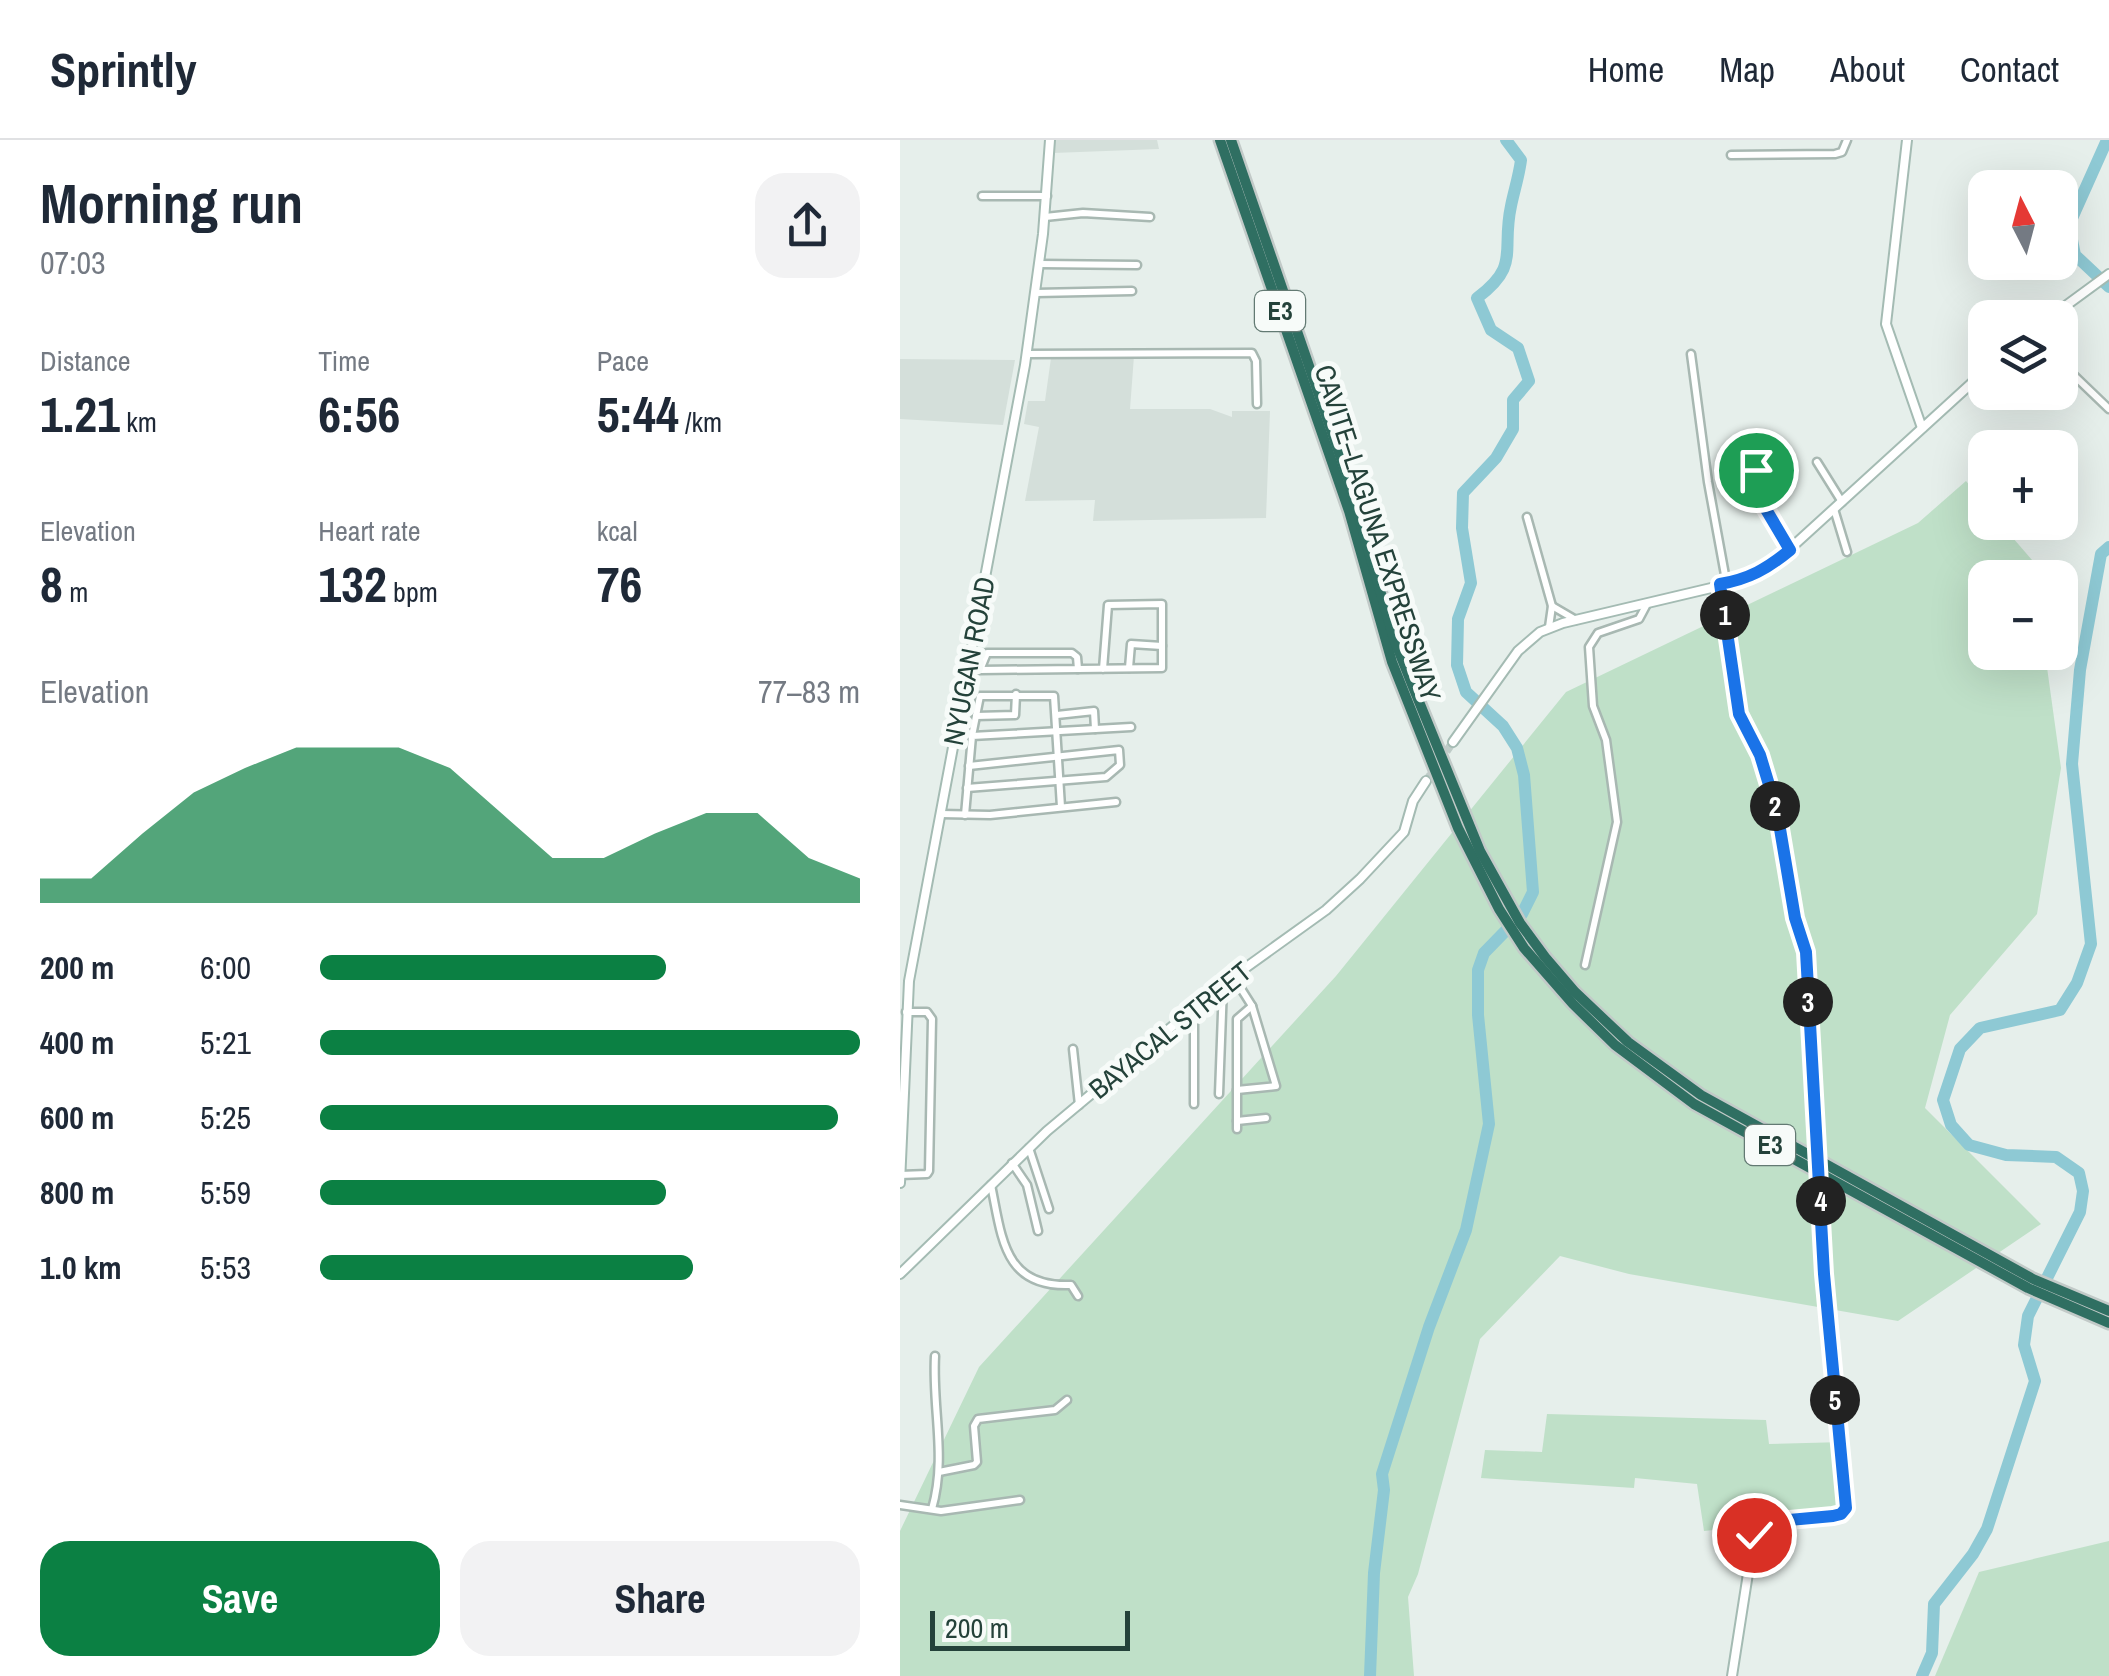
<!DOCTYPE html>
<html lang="en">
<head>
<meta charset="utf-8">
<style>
  body { margin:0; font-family:"Archivo Narrow",sans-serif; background:#f2f2f3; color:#1f2937; height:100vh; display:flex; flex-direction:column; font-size:38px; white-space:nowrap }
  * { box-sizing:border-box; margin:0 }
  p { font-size:32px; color:#747a83 }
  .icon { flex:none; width:55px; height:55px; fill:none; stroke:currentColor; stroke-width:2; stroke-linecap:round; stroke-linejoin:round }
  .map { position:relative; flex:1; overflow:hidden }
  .drawer { display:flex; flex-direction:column; background:#fff; width:900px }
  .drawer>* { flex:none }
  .needle { width:65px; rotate:354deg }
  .buttons { position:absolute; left:1068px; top:30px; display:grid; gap:20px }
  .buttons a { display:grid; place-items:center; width:110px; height:110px; border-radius:20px; background:#fff; box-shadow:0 10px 40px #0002; font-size:50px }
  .scale { position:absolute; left:30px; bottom:25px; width:200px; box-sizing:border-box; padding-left:10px; border:5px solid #24423a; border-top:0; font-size:28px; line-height:35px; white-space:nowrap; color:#24423a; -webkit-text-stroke:8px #f7fbf9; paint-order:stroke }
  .pin { position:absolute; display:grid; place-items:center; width:85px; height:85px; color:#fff; margin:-42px; border:5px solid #fff; border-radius:50%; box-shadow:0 2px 10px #0007 }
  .km { position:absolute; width:50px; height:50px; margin:-25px; border-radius:50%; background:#222; color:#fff; font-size:28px; line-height:50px; text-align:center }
  .round { display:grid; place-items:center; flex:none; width:105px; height:105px; border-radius:30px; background:#f2f2f3 }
  .overview { display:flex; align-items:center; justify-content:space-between; height:170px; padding:0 40px }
  h1 { font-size:55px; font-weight:700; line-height:75px }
  .stats { display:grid; grid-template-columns:repeat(3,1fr); gap:15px; height:170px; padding:10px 40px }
  .stats div { display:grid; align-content:center }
  .stats b { font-size:50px; font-weight:700 }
  .stats small { font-size:28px; font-weight:400 }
  .stats p { font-size:28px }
  .chart { height:280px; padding:20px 40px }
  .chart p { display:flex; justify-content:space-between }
  .chart svg { width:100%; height:180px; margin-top:10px; fill:#0b8043; opacity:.7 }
  .cta { display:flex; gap:20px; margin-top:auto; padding:20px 40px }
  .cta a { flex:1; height:115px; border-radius:30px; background:#0b8043; color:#fff; font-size:40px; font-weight:700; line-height:115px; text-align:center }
  .cta a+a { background:#f2f2f3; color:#1f2937 }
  ul { padding:0 40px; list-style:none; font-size:32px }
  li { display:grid; grid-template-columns:160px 120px 1fr; align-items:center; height:75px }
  li i { height:25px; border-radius:12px; background:#0b8043 }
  header { display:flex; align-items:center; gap:60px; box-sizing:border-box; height:140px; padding:0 50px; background:#fff; border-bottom:2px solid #e0e1e3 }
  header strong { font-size:48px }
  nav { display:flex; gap:55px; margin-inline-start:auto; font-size:35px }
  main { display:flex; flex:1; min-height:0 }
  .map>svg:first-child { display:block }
</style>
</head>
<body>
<header>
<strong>Sprintly</strong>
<nav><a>Home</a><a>Map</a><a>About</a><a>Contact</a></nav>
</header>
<main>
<section class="drawer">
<div class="overview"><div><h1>Morning run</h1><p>07:03</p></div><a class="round"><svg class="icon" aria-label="share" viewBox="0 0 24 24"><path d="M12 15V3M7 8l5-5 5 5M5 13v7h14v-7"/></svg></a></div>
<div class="stats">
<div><p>Distance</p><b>1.21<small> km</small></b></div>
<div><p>Time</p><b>6:56</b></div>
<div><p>Pace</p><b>5:44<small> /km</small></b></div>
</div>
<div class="stats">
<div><p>Elevation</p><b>8<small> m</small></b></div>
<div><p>Heart rate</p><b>132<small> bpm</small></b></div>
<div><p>kcal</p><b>76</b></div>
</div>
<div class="chart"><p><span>Elevation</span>77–83 m</p>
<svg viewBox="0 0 160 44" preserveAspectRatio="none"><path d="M0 44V38L10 38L20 27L30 17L40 11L50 6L60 6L70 6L80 11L90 22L100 33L110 33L120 27L130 22L140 22L150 33L160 38V44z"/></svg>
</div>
<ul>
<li><b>200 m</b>6:00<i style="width:64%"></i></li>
<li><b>400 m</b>5:21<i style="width:100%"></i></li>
<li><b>600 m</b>5:25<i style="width:96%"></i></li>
<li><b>800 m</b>5:59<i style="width:64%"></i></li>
<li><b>1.0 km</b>5:53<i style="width:69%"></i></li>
</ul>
<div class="cta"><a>Save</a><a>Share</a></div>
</section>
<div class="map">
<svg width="1209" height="1536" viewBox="0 0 1209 1536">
  <rect width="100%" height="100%" fill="#e6efeb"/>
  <g fill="#d4dfda">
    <path d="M 154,0 L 257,0 L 259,9 L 153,13 Z"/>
    <path d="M 234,216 L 230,269 L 310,269 L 332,277 L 332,271 L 370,271 L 366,378 L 193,381 L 195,360 L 125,361 L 139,287 L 124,284 L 128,261 L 145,261 L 151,218 Z"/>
    <path d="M 0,219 L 115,220 L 103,285 L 0,279 Z"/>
  </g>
  <g fill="#bfe0c8">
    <path d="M 1066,341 L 1085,364 L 1085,382 L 1100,383 L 1132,420 L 1134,437 L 1085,438 L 1085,512 L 1145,513 L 1161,628 L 1137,774 L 1050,875 L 1025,968 L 1141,1084 L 998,1181 L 729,1134 L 660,1116 L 580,1199 L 518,1434 L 508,1457 L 514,1536 L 0,1536 L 0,1391 L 79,1227 L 436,836 L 666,552 L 1018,383 Z"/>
    <path d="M 647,1274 L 866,1280 L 869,1304 L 944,1302 L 951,1376 L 804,1391 L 797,1344 L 735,1338 L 734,1348 L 581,1338 L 585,1310 L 642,1312 Z"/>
    <path d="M 1209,1401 L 1209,1536 L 1035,1536 L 1079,1432 Z"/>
  </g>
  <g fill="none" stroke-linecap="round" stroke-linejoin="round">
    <g stroke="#8ec9d4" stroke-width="12">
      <path d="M 1207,0 L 1169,85 L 1175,115 L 1209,147"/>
      <path d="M 470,1536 L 474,1433 L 484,1350 L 482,1334 L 529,1187 L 566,1090 L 589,984 L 578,875 L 578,830 L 584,813 L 622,774 L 633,752 L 624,635 L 617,608 L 603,586 L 566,552 L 557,525 L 558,479 L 571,443 L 562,388 L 563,353 L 596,318 L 613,289 L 613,260 L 629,241 L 618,208 L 591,190 L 577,158 C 621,125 601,112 611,66 C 614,51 619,36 621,20 L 606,0"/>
      <path d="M 1022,1536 L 1032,1513 L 1034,1464 L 1073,1414 L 1087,1389 L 1135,1241 L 1124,1205 L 1128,1176 L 1180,1072 L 1183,1051 L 1179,1033 L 1156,1017 L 1106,1015 L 1069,1005 L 1051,985 L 1043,960 L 1060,909 L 1080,888 L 1160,870 L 1177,843 L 1191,804 L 1172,624 L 1180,530 L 1201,414 L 1209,407"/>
    </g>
    <path stroke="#bfccc8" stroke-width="8" stroke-dasharray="8 4" stroke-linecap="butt" d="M 526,641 L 553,602"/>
    <defs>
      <g id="street">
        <path d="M 831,15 L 935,14 L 942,12 L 947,0"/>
        <path d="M 82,56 L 147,56"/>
        <path d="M 145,77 L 183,73 L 250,77"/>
        <path d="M 140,124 L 237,125"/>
        <path d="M 136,153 L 232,151"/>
        <path d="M 127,214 L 352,213 L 356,221 L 357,264"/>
        <path d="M 791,214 L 808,342 L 825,435 L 819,444"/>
        <path d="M 1160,222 L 1209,269"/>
        <path d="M 850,314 L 862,361 L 890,409"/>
        <path d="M 917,322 L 942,362"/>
        <path d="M 934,369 L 947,412"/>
        <path d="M 627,377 L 652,466 L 649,487"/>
        <path d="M 652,466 L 676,480"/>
        <path d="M 87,513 L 172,513 L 177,517 L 178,529 L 80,530 Z"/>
        <path d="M 229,528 L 231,504 L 262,506"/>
        <path d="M 178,529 L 262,528 L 262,464 L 208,465 L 203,529"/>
        <path d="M 157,575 L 194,571 L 195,589"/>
        <path d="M 76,576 L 115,575 L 116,554"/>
        <path d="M 72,596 L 80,556 L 154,556 L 161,667"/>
        <path d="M 67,648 L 206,637 L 220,625 L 219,610 L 69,626"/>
        <path d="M 41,674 L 90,675 L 216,662"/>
        <path d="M 65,675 L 72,596 L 231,587"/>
        <path d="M 685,825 L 717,682 L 706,600 L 693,566 L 689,507 L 698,493 L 739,479 L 747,464"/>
        <path d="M 333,836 L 352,866 L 337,879 L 337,989"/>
        <path d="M 294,869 L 294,964"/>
        <path d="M 173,909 L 179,965"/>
        <path d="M 337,950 L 376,946 L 352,866"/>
        <path d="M 319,954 L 323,846"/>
        <path d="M 337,981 L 366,978"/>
        <path d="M 129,1008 L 149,1069"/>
        <path d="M 112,1023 L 127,1045 L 138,1091"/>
        <path d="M 0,1035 L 27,1034 L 29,1031 L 32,879 L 27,872 L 6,872"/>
        <path d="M 91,1045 C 102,1097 103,1148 171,1145 L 178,1156"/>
        <path d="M 39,1332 L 74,1325 L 77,1322 L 74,1286 L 78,1279 L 155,1270 L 167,1260"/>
        <path d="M 0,1365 L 41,1371 L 120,1360"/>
        <path d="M 32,1369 C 47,1317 32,1269 35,1216"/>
      </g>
      <g id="secondary">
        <path d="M 1007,0 L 986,184 L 1022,288"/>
        <path d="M 1149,178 L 1209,134"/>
        <path d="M 819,444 L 839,574 L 860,615 L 877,671 L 895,778 L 906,811 L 916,996"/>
        <path d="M 553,602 L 618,511 L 640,492 L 663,483 L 845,440 L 870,427 L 1085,231"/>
        <path d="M 0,1043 L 9,841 L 125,225 L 143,94 L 150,0"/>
        <path d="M 0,1134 L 147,991 L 323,844 L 426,770 L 460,739 L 504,692 L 513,661 L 526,641"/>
        <path d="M 832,1536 L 854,1395 L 869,1382 L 933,1377 L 941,1374 L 946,1368 L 921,1059"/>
      </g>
      <g id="highway">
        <path d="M 320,0 L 449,371 L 492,522 L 558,688 L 599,769 L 624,808 L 673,864 L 715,905 L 794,964 L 1128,1148 L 1209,1183"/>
        <path d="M 331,0 L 448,339 L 494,499 L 511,542 L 580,711 L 620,783 L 645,817 L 675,852 L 728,902 L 801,955 L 1133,1139 L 1209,1171"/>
      </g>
    </defs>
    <use href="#street" stroke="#a8b8b2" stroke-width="11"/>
    <use href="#secondary" stroke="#a4bbb3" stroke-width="12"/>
    <use href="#highway" stroke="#c2cac8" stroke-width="15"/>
    <use href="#street" stroke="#fff" stroke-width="6"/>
    <use href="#secondary" stroke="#fff" stroke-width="8"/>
    <use href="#highway" stroke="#2f6f62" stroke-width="10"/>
    <defs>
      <path id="secondary-bridge" d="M 916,996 L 921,1059"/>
    </defs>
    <use href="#secondary-bridge" stroke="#a4bbb3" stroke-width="12" stroke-linecap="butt"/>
    <use href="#secondary-bridge" stroke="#fff" stroke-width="8"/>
  </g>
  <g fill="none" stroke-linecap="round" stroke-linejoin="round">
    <defs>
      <path id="route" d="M 854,1395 L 868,1382 L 933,1376 L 941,1374 L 946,1368 L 924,1134 L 906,812 L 895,778 L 877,671 L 860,615 L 839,574 L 820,444 C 849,439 867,429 890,410 L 864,366 L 856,330"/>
    </defs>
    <use href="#route" stroke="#fff" stroke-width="20"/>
    <use href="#route" stroke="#1a73e8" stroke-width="12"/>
  </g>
  <g text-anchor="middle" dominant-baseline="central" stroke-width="10" stroke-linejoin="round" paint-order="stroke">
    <g fill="#f7fbf9" stroke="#637a73" stroke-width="2.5">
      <rect x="355" y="151" width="50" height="40" rx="8"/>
      <rect x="845" y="985" width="50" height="40" rx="8"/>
    </g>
    <g font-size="25" font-weight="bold" fill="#24423a">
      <text x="380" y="171">E3</text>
      <text x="870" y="1005">E3</text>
    </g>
    <g font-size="28" fill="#24423a" stroke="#f7fbf9">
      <text transform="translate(478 393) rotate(72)">CAVITE–LAGUNA EXPRESSWAY</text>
      <text transform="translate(69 521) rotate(-79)">NYUGAN ROAD</text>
      <text transform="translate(270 890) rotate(-39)">BAYACAL STREET</text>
    </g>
  </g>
</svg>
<div class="buttons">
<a><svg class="needle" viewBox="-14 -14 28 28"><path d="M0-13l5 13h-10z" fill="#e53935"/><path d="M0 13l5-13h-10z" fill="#747a83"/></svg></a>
<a><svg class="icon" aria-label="layers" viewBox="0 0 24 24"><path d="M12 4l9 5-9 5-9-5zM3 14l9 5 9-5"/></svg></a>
<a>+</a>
<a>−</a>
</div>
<div class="scale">200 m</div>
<div class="pin" style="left:856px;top:330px;background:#1e9e55"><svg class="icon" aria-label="arrive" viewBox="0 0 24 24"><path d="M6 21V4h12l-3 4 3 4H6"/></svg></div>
<div class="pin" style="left:854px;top:1395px;background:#d93025"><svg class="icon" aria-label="check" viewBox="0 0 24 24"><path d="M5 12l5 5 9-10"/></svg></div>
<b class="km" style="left:825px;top:475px">1</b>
<b class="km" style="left:875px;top:666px">2</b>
<b class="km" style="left:908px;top:862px">3</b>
<b class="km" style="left:921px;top:1061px">4</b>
<b class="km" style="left:935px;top:1260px">5</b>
</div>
</main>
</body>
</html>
